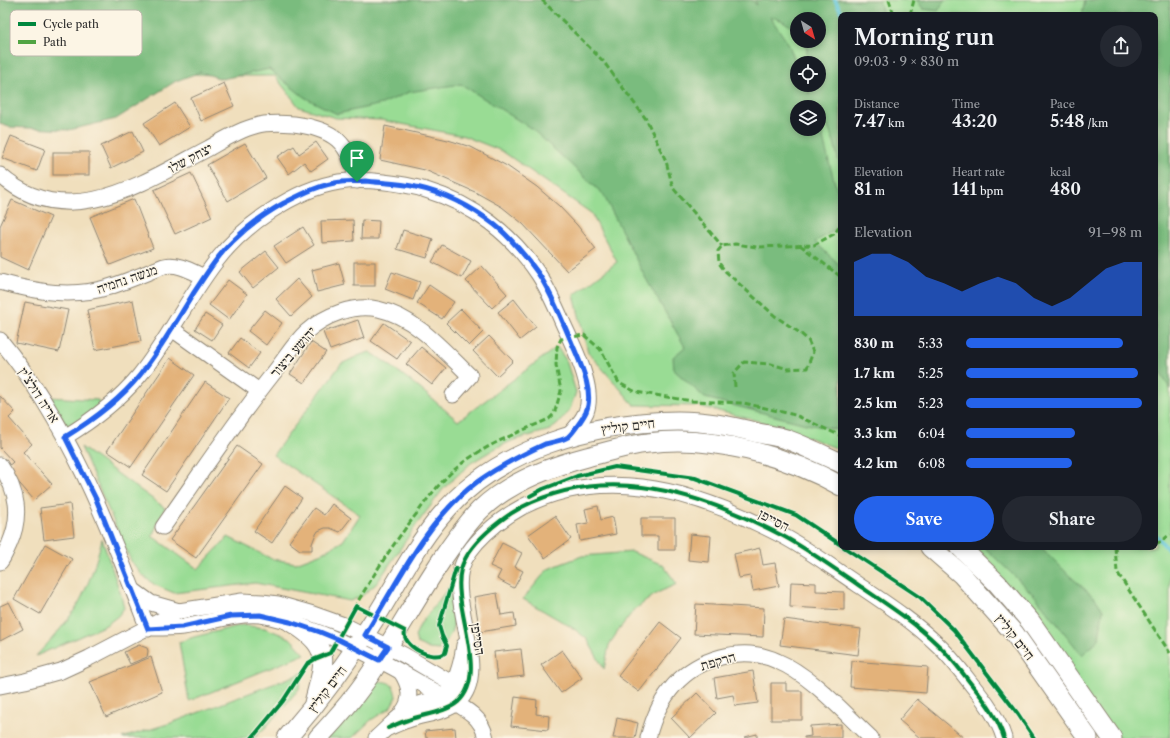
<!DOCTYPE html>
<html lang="en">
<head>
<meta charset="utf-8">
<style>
  body { margin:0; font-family:"Libre Caslon Text","Frank Ruhl Libre",serif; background:#242831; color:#f1f3f6; height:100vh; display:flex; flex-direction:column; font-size:15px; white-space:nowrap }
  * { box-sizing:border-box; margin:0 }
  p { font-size:13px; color:#9ea1a6 }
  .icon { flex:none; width:22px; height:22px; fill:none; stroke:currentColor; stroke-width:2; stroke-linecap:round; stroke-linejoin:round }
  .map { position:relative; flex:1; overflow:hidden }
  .details { position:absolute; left:838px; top:12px; width:320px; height:538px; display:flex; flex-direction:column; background:#171b24; border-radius:8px; box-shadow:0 2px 6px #0003 }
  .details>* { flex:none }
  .needle { width:26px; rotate:143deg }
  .buttons { position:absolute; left:790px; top:12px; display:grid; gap:8px }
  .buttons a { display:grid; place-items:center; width:36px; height:36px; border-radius:50%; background:#171b24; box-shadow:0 2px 6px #0003; font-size:20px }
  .pin { position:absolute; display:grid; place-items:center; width:34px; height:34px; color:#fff; margin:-41px -17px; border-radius:50% 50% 50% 0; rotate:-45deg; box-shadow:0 0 4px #0007 }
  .pin .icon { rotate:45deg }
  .round { display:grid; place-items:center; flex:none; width:42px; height:42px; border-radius:21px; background:#242831 }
  .headline { display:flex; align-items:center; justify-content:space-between; height:68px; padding:0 16px }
  h1 { font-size:22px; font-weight:600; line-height:30px }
  .stats { display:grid; grid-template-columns:repeat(3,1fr); gap:6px; height:68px; padding:4px 16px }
  .stats div { display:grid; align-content:center }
  .stats b { font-size:17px; font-weight:600 }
  .stats small { font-size:11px; font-weight:400 }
  .stats p { font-size:11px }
  .chart { height:112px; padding:8px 16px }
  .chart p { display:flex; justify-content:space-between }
  .chart svg { width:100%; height:72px; margin-top:4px; fill:#2563eb; opacity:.7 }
  .button { display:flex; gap:8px; margin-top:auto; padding:8px 16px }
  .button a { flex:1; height:46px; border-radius:24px; background:#2563eb; color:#fff; font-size:16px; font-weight:600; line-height:46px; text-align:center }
  .button a+a { background:#242831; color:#f1f3f6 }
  ul { padding:0 16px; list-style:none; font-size:13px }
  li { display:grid; grid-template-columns:64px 48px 1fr; align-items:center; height:30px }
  li i { height:10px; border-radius:5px; background:#2563eb }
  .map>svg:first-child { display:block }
</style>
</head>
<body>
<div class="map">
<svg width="1170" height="738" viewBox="0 0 1170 738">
  <rect width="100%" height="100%" fill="#fcf5e5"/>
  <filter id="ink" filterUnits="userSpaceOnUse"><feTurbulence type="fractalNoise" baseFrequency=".025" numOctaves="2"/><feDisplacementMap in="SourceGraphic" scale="8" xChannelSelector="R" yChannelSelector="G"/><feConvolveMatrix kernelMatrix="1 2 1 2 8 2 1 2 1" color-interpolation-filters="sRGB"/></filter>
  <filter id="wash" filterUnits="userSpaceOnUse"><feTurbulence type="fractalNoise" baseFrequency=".012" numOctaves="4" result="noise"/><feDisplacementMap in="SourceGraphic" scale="16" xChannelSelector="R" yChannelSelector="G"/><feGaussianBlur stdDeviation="0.9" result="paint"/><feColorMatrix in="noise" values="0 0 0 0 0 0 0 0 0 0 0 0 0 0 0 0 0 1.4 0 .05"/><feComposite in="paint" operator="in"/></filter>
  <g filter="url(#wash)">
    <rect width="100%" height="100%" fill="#f0dfbd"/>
    <g fill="#99dc94" stroke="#628460" fill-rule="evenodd">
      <path d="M 0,0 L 1170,0 L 1170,738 L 1117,738 L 969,547 L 1155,547 L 1155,15 L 841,15 L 841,450 L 782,427 L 698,406 L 634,405 L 588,352 L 574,295 L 617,262 L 591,213 L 502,151 L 464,136 L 381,120 L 336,118 L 299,107 L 275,76 L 237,76 L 191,74 ZM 797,19 L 819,19 L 819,41 L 797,41 ZM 797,63 L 819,63 L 819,85 L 797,85 ZM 797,107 L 819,107 L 819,129 L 797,129 Z"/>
      <path d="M 557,347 L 566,360 L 576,392 L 570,409 L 558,424 L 550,430 L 514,440 L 496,448 L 471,463 L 444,488 L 417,524 L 377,583 L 362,596 L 350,601 L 255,583 L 174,593 L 155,585 L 142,575 L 131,561 L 81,447 L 165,508 L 152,536 L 198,569 L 228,537 L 272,559 L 296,563 L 322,553 L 343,541 L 360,515 L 273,455 L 341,364 L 360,355 L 370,352 C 402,372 430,397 458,421 Z"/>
      <path d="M 50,397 L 98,400 L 100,407 L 69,430 Z"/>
      <path d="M 102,539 L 121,595 L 124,608 L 118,616 L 106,625 L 36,656 C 50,641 66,624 77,606 C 89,585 96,563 102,539 Z"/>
      <path d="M 632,552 L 663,565 L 677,584 L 657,593 L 634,610 L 620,628 L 609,645 L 604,669 L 587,639 L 573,628 L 523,599 L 548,569 L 582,556 Z"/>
      <path d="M 450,586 C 454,615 460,627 439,650 L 429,649 L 417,643 L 415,636 L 421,623 Z"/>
      <path d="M 242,625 L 265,628 L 290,638 L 305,654 L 189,701 L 179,642 L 194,637 Z"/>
      <path d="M 302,673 L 299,689 L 266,727 L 254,738 L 122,738 L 171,723 Z"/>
      <path d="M 377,681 C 390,682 394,683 396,697 L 390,708 L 371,720 L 352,738 L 324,738 L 368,685 Z"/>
    </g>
    <g fill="#7abc7e" stroke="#527454" fill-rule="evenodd">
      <path d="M 0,0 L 751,0 L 757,5 L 755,0 L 879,0 L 883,15 L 841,15 L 841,171 L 834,142 L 824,117 L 819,111 L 819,107 L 816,107 L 812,102 L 814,107 L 797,107 L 797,129 L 819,129 L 819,122 L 829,162 L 836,187 L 841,194 L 841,226 L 815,242 L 841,266 L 841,430 L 806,424 L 705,398 L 674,370 L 673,357 L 685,347 L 645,277 L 603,194 L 532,129 L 461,84 L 409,92 L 382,104 L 337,114 L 304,97 L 269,69 L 222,79 L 200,72 L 176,81 L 116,119 L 69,130 L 9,127 L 0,124 ZM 770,17 C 782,19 789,24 797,33 L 797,19 L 819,19 L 819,41 L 803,41 L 807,49 L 806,63 L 819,63 L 819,85 L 808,85 L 810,90 L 809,94 L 805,85 L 797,85 L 797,65 L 788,43 Z"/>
      <path d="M 917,0 L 945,0 L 938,11 L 923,9 Z"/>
      <path d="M 1085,0 L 1170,0 L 1170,389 L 1155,364 L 1155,15 L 1082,15 Z"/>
      <path d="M 984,547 L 1041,547 L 1071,577 L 1095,598 L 1103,610 L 1099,639 L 1082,655 L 1035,596 Z"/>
    </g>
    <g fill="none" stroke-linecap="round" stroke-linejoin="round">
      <g stroke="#5ec6db" stroke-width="4">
        <path d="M 835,0 L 843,15"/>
        <path d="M 1155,534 L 1170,552"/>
      </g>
    </g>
    <g id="blocks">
      <g fill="#e3b27a">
        <path d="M 224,83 L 234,106 L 201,121 L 191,98 Z"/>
        <path d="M 175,103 L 190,127 L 159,146 L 144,123 Z"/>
        <path d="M 385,126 L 448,140 L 471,147 L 507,166 L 537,187 L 559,206 L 577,225 L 596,249 L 567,271 L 522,223 L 502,207 L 475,192 L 425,170 L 380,160 Z"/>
        <path d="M 133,131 L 143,152 L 111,168 L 101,146 Z"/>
        <path d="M 11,136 L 45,149 L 37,171 L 2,158 Z"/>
        <path d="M 316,142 L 328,159 L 311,171 L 304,162 L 289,174 L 277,157 L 294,146 L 299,154 Z"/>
        <path d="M 245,143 L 266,178 L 228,201 L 207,165 Z"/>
        <rect x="53" y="152" width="36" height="23"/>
        <path d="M 191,173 L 212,217 L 175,234 L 154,190 Z"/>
        <path d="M 134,199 L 153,248 L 110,265 L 90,217 Z"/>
        <path d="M 12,200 L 51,217 L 28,270 L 0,257 L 0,226 Z"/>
        <path d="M 353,220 L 354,241 L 322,243 L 321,221 Z"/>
        <path d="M 362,220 L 379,221 L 378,239 L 361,239 Z"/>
        <path d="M 303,227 L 314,245 L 286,263 L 274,246 Z"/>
        <path d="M 403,230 L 433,239 L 427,258 L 397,249 Z"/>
        <path d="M 442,245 L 471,261 L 462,278 L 432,262 Z"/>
        <path d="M 266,251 L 279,267 L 253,288 L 240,272 Z"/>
        <rect x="354" y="262" width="21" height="24"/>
        <path d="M 339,263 L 345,285 L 317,292 L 312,270 Z"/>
        <path d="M 482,266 L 507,294 L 492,308 L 466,281 Z"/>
        <path d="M 392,272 L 420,282 L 413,300 L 385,289 Z"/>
        <path d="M 297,279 L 312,297 L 291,316 L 276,299 Z"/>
        <path d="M 228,280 L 247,294 L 229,320 L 209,305 Z"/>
        <path d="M 429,285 L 454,302 L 442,319 L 417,303 Z"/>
        <path d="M 514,299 L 536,327 L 520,340 L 498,312 Z"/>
        <path d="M 133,300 L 141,341 L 95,350 L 87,310 Z"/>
        <path d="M 25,302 L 68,310 L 59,352 L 16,343 Z"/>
        <path d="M 461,309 L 483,332 L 469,346 L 446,323 Z"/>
        <path d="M 265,310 L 282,323 L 266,345 L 248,331 Z"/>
        <path d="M 205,314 L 222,325 L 212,340 L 195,329 Z"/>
        <path d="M 358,320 L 364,338 L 330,350 L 323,332 Z"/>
        <path d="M 384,323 L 410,341 L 397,359 L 371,341 Z"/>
        <path d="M 489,336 L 513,361 L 497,376 L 473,351 Z"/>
        <path d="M 240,338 L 260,353 L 249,368 L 229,353 Z"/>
        <path d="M 311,342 L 326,352 L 304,383 L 290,374 Z"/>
        <path d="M 421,347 L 446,368 L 432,385 L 406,364 Z"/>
        <path d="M 170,358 L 194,375 L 131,467 L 107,451 Z"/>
        <path d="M 205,382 L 229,398 L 166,491 L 142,475 Z"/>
        <path d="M 0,396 L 15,412 L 9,418 L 32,444 L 23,452 L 52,484 L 34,500 L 6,468 L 13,462 L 0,448 Z"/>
        <path d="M 237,446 L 263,464 L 196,558 L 170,540 Z"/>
        <path d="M 285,486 L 302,498 L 272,543 L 254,531 Z"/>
        <path d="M 70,504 L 74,536 L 44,540 L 40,508 Z"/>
        <path d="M 332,504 L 351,518 L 340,532 L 330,528 L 325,528 L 318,531 L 315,536 L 312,544 L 312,550 L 300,550 L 289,542 L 314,508 L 324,515 Z"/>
        <path d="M 598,506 L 601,520 L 613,517 L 616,534 L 580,541 L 577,525 L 588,523 L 585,509 Z"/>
        <path d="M 555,516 L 571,539 L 545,558 L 528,535 Z"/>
        <path d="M 641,518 L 675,518 L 675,550 L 658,550 L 658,536 L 641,536 Z"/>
        <path d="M 690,534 L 711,536 L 709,562 L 688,560 Z"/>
        <path d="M 502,543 L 522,553 L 515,567 L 523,571 L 514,588 L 497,579 L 501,571 L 490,566 Z"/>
        <path d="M 45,544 L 72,559 L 40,614 L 14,599 Z"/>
        <path d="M 760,548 L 763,565 L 775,563 L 779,586 L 753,591 L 750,576 L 739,578 L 734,554 Z"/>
        <path d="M 791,582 L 816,583 L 816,591 L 844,592 L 844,610 L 790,607 Z"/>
        <path d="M 497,593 L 501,615 L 514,613 L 516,626 L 480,632 L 474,597 Z"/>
        <path d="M 9,602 L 23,629 L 0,641 L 0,606 Z"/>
        <path d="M 696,604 L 764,608 L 763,637 L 694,634 Z"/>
        <path d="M 784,619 L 861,629 L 858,655 L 780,645 Z"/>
        <path d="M 660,622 L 681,638 L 639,692 L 618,676 Z"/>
        <path d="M 139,645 L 147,648 L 148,651 L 147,657 L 130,664 L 124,652 Z"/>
        <path d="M 521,649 L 524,676 L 497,679 L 494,652 Z"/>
        <path d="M 562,650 L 582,678 L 561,693 L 541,665 Z"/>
        <path d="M 151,657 L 162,692 L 106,717 L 90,682 Z"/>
        <path d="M 852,661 L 928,667 L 926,693 L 850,687 Z"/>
        <path d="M 753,671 L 758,703 L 735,706 L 733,695 L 717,698 L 714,678 Z"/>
        <path d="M 771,683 L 786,683 L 786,691 L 802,691 L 802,720 L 771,720 Z"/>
        <path d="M 697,693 L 716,713 L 690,738 L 671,718 Z"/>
        <path d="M 515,697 L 537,700 L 536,714 L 549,716 L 548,730 L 511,726 Z"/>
        <path d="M 917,699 L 964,738 L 920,738 L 899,720 Z"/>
        <path d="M 617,718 L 638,723 L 635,738 L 613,738 Z"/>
        <path d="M 841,724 L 841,738 L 804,738 L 804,737 L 811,736 L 810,726 Z"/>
        <path d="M 455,728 L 456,738 L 426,738 L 425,731 Z"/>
        <path d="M 757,734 L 757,738 L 745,738 L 745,737 Z"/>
      </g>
    </g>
  </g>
  <g filter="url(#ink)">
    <use href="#blocks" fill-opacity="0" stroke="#8e8574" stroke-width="1"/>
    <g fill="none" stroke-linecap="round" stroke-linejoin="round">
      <defs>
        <g id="minor">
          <path d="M 0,175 C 67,235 144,182 209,148 C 223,140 239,130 255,126 C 267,122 282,123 294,124 C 334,129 349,142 357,181"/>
          <path d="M 0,282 C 36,292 73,298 109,287 C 128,281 146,273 164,266 C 178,263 191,271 204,277"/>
          <path d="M 172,329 L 259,391"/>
          <path d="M 0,340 C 70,424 109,528 148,629"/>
          <path d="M 65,437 C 93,420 118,401 139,376 C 168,340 188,297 217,260 C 244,225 295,189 339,182 C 365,178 402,183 426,190 C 473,204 512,234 539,275 C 548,289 555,305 562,321 C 572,344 596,388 586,412 C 582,421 574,430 567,437"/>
          <path d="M 0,465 C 18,491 22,516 9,545 C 6,551 4,557 0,562"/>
          <path d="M 163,527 C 199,476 233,424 272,375 C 283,362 294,343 306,332 C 325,315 353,304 378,309 C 416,317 444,351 470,376 L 453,395"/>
          <path d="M 133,590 L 151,603 L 179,611"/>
          <path d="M 153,628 C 163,628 173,628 183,627 C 209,623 234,613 260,615 C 276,617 292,623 307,628 C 350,643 390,665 429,688 C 443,696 460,704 473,715 C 480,721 484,729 486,738"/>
          <path d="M 401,672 C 410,686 413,699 402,713"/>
          <path d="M 0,686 L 25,681 L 61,671 L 89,658 L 179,611 L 242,601 L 262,602 L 278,604 L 313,614 L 344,625 L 404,655 L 455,685 L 459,694 L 455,703"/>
          <path d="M 388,728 C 395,725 401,722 408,720 C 424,714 445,713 458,702 C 490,673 451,607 461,569 C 468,544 500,519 522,507 C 559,488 600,482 642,487 C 691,493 739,513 783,536 C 809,550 833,568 857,584 C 885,603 913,621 938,645 C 951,657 961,671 972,685 C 985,701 998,718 1004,738"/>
          <path d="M 376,738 C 388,728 399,714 414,706 C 422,701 432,702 440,697 C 456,690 462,660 464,645"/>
          <path d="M 648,738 C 658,698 680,668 721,657 C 740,652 760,653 777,661 C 811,675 844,713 871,738"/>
        </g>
        <g id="major">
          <path d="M 930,547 L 961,574 L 1014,633 L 1088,738"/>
          <path d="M 960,547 L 997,583 L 1030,621 L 1112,738"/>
          <path d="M 291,622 C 333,647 325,660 314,703"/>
          <path d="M 287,738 C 321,699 350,659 377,615 C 397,583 415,547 440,517 C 496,448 592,422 678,421 C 705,421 732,426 758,433 C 767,435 777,436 786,439 C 805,446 823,455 841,463"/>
          <path d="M 318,738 C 337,718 356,696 371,673 C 397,634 419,593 445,555 C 456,539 467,523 480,510 C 509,482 549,467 587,457 C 607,452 628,445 648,443 C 709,434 788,456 841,486"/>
        </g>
      </defs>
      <use href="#minor" stroke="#8e8574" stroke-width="17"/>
      <use href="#major" stroke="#8e8574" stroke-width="21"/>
      <use href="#minor" stroke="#fff" stroke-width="15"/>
      <use href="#major" stroke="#fff" stroke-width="19"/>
      <g stroke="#51a443" stroke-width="3" stroke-dasharray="6 3" stroke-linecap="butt">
        <path d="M 542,0 L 603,61 L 646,119 L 666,161 L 673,188 L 722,246"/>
        <path d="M 889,0 L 894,15"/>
        <path d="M 910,15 L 914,0"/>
        <path d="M 800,245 L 841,277"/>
        <path d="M 735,387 L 734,373 L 744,362 L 771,364 L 788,369 L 807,368 L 813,352 L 808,340 L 800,333 L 775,316 L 725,271 L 719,263 L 718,251 L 722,246 L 735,244 L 757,247 L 814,245 L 834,234 L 841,225"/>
        <path d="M 1155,543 L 1161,542 L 1170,534"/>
        <path d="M 1115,547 L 1117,572 L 1170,653"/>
        <path d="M 354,608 C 374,574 394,542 418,512 C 432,492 448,473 468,459 C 493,442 521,431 549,419 L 554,414 L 561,391 L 556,365 L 557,347 L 561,339 L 584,335 L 600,349 L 619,383 L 636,392 L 692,401 L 744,403 L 795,415 L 841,436"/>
      </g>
      <defs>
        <g id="cycleway">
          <path d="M 530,496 L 543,489 L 577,476 L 615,467 L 695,478 L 796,515 L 841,545"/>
          <path d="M 844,547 L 920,597 L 954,630 L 1018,714 L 1034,738"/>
          <path d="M 388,728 C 395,725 401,722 408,720 C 424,714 445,713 458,702 C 490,673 451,607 461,569 C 468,544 500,519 522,507 C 559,488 600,482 642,487 C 691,493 739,513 783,536 C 809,550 833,568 857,584 C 885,603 913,621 938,645 C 951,657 961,671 972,685 C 985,701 998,718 1004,738"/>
          <path d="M 252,738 L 283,701 L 307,664 L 315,659 L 330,653 L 356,606 L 405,631 C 401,646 433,662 445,653 L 447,646 L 442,636 L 439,626 L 456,568"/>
        </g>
      </defs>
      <use href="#cycleway" stroke="#fcf5e5" stroke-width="6"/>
      <use href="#cycleway" stroke="#00873e" stroke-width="4"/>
    </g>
  </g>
  <g fill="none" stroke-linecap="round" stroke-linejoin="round" filter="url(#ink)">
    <defs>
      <path id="route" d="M 365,181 C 382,183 400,183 416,187 C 444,193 472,207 495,225 C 509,236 528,259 538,273 C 552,294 561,318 571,341 C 579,361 595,391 586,412 C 583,418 573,433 568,437 C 562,441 552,442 545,444 C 521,455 498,467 477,482 C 426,520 398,582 365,635 L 388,647 L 379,660 L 337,639 L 320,632 L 290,622 L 260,615 L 231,616 L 182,627 L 148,629 L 96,499 L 65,437 C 93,420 119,401 140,375 C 160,350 176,322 193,294 C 205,276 217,256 233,241 C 248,226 266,213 284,203 C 302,194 321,184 341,182 C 349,181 357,182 365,181 Z"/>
    </defs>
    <use href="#route" stroke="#fff" stroke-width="8"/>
    <use href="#route" stroke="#2563eb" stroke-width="5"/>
  </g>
  <g text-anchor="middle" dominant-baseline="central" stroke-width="3" stroke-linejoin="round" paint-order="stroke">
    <g font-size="14" fill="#2b2b2b" stroke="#fcf5e5">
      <text transform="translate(190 158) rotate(-28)">יצחק שלו</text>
      <text transform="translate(127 279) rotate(-19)">מנשה נחמיה</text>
      <text transform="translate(293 352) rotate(-49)">יהושע ביצור</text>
      <text transform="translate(39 395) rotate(57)">אריה דולצ'ין</text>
      <text transform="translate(628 426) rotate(-7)">חיים קוליץ</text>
      <text transform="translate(774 520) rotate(27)">הסייפן</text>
      <text transform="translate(1015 637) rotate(52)">חיים קוליץ</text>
      <text transform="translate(478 639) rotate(81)">הסייפן</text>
      <text transform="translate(718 661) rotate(-16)">הרקפת</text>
      <text transform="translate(327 689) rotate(-53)">חיים קוליץ</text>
    </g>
  </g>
  <rect x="10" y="10" width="132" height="46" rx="6" fill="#fcf5e5" stroke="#bdb8ad" stroke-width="1"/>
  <rect x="18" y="22" width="18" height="4" fill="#00873e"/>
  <rect x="18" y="40" width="18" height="4" fill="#51a443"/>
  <g font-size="11" fill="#2b2b2b">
    <text x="43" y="28">Cycle path</text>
    <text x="43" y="46">Path</text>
  </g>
</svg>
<div class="buttons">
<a><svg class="needle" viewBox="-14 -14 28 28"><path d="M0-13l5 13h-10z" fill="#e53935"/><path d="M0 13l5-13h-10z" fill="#9ea1a6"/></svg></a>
<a><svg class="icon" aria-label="locate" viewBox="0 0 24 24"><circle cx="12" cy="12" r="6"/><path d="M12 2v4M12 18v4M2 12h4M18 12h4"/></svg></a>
<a><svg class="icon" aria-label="layers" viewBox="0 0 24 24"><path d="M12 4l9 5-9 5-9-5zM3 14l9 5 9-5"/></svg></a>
</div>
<div class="pin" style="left:357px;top:182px;background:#1e9e55"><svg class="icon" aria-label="arrive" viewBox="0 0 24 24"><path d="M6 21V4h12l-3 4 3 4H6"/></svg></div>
<section class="details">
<div class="headline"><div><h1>Morning run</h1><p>09:03 · 9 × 830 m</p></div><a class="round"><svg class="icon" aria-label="share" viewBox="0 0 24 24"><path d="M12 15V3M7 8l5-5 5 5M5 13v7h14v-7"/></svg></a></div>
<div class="stats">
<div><p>Distance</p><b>7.47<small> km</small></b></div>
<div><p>Time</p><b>43:20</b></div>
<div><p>Pace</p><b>5:48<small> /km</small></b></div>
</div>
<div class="stats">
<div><p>Elevation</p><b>81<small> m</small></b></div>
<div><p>Heart rate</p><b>141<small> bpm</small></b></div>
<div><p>kcal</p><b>480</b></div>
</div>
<div class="chart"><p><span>Elevation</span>91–98 m</p>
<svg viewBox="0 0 160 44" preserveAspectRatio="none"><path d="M0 44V11L10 6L20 6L30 11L40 20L50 24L60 29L70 24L80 20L90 24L100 33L110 38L120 33L130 24L140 15L150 11L160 11V44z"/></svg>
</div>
<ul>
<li><b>830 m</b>5:33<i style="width:89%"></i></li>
<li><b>1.7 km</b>5:25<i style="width:98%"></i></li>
<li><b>2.5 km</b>5:23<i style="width:100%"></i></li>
<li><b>3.3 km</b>6:04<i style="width:62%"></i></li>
<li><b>4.2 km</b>6:08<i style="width:60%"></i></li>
</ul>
<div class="button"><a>Save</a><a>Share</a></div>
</section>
</div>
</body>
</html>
